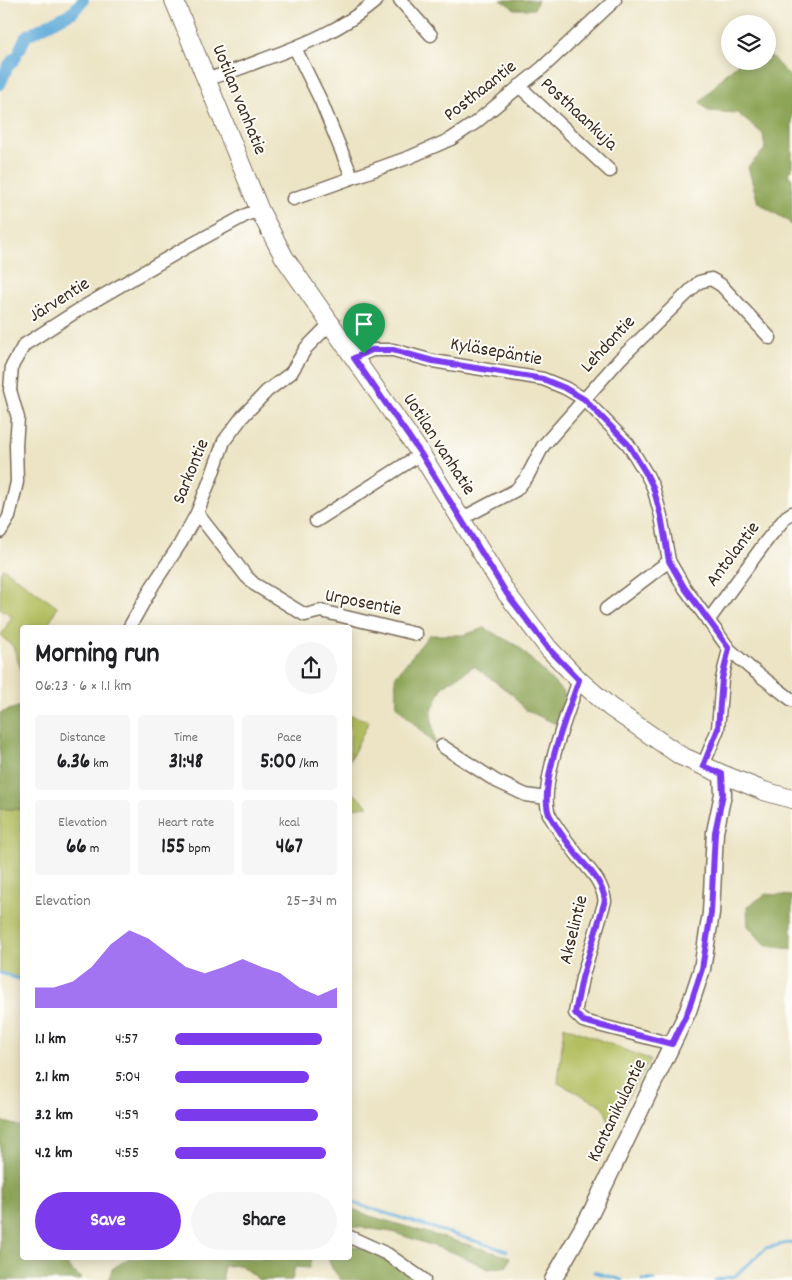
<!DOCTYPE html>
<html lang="en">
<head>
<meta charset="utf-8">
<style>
  body { margin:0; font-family:Dekko,sans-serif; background:#f6f6f6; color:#202124; height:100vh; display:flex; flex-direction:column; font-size:19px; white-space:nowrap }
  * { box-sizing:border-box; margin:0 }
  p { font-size:16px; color:#757577 }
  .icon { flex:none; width:28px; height:28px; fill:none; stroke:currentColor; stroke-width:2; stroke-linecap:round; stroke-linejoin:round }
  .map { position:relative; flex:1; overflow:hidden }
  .drawer { position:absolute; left:20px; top:625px; width:332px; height:635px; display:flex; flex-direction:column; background:#fff; border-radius:5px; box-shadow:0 2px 12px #0003 }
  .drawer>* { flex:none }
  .controls { position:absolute; left:721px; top:15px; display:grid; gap:10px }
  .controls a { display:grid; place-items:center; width:55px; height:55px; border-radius:50%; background:#fff; box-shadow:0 2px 12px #0003; font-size:25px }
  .pin { position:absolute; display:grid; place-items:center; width:42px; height:42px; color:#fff; margin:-51px -21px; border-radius:50% 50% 50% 0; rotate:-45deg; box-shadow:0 0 5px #0007 }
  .pin .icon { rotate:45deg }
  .round { display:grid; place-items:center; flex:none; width:52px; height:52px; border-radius:26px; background:#f6f6f6 }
  .overview { display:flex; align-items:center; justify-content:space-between; height:85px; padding:0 15px }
  h1 { font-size:28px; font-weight:800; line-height:38px }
  .figures { display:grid; grid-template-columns:repeat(3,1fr); gap:8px; height:85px; padding:5px 15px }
  .figures div { display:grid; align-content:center; border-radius:5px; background:#f6f6f6; text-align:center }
  .figures b { font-size:21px; font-weight:800 }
  .figures small { font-size:14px; font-weight:400 }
  .figures p { font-size:14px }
  .chart { height:140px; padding:10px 15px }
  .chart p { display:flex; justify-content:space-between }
  .chart svg { width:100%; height:90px; margin-top:5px; fill:#7c3aed; opacity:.7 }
  .cta { display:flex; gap:10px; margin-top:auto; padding:10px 15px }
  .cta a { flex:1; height:58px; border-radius:30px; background:#7c3aed; color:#fff; font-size:20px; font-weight:800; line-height:58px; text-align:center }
  .cta a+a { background:#f6f6f6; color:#202124 }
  ul { padding:0 15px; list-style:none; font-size:16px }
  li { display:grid; grid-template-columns:80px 60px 1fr; align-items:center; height:38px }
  li i { height:12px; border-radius:6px; background:#7c3aed }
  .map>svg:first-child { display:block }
</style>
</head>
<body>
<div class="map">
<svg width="792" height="1280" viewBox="0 0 792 1280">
  <rect width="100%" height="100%" fill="#fdfcf7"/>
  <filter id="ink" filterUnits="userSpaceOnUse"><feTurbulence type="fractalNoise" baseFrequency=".02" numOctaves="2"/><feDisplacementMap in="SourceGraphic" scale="10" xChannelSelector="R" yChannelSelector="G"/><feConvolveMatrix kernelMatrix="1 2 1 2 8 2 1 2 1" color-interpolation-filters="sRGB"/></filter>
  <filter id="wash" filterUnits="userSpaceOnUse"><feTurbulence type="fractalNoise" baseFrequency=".0096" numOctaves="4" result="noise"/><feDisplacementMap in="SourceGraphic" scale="20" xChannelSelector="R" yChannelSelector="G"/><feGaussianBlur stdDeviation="1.12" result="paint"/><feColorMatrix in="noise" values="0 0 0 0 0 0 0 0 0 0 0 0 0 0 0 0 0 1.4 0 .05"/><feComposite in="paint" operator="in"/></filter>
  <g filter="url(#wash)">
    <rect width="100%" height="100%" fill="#ece4c5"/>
    <g fill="#b2be5f" stroke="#76743e">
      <path d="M 3,568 L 57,607 L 47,627 L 22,628 L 22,672 L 13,646 L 1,636 L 12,616 L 0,608 L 0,572 Z"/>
      <path d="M 350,715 L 369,721 L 350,760 Z"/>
      <path d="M 350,790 L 368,806 L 350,808 Z"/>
      <path d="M 0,809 L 22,809 L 22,980 L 0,973 Z"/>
      <path d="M 564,1026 L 651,1060 L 611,1126 L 603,1106 L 558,1083 Z"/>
    </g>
    <g fill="#8da556" stroke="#64683a">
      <path d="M 501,0 L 538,0 L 534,9 L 515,9 Z"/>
      <path d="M 768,53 L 792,79 L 792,170 L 788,174 L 792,179 L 792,226 L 788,221 L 758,203 L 748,167 L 765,149 L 763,134 L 737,113 L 708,111 L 700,102 L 726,74 L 741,61 L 768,61 Z"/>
      <path d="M 485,628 L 519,647 L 565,694 L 556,724 L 524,709 L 513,695 L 474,666 L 442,687 L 431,713 L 435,745 L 397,707 L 395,677 L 429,635 L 463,635 Z"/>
      <path d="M 21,706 L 22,709 L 22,809 L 0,809 L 0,713 Z"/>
      <path d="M 766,894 L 792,896 L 792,949 L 766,946 L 748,926 L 747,907 Z"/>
      <path d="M 0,1121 L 22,1127 L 22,1258 L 67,1258 L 68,1267 L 80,1277 L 80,1280 L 0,1280 Z"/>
      <path d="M 350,1208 L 370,1216 L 510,1257 L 507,1266 L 488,1269 L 457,1254 L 392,1232 L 350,1226 Z"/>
      <path d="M 350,1245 L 396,1258 L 420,1280 L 341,1280 L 332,1268 L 328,1258 L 350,1258 Z"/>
      <path d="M 129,1258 L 312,1258 L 309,1268 L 295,1267 L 292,1280 L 259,1280 L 240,1265 L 223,1266 L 223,1280 L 109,1280 L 112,1269 Z"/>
    </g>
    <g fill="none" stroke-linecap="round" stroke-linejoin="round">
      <g stroke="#61abd9" stroke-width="3">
        <path d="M 0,973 L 22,980"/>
        <path d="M 350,1202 L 507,1251"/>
        <path d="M 594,1272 L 622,1280"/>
        <path d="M 642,1280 L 654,1280"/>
        <path d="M 715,1280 L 735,1276 L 766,1248 L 792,1242"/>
      </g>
      <g stroke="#61abd9" stroke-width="12">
        <path d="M 20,49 L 26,36 L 73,12 L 83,0"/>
        <path d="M 0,84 L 8,66 L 16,57"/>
      </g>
    </g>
  </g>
  <g filter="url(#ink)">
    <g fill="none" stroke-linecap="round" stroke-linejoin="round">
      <defs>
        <g id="minor">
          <path d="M 400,0 L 431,35"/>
          <path d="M 295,48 L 321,101 L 352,177"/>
          <path d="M 207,79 C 226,74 244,67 262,60 C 304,45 343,29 377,0"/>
          <path d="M 519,86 L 610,171"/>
          <path d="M 293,199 L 410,157 L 451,139 L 475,123 L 542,68 L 615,0"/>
          <path d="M 354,358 L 372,350 L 393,350 L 433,361 L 543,379 L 565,388 L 584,399 L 628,444 L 647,475 L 653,487 L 661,516 L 669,561 L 684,587 L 729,649 L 749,667 L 792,700"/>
          <path d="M 197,513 L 246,576 L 254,584 L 305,615 L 321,611 L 416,634"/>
          <path d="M 461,519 L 516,490 L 527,477 L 543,446 L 620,359 L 699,282 L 711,279 L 721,285 L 770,338"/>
          <path d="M 316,521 L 421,454"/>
          <path d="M 0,532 L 9,517 L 17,482 L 16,445 L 18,418 L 10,390 L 12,366 L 24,345 L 80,309 L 185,248 L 248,214 L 260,211"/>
          <path d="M 606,609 L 669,561"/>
          <path d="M 708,621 L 767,540 L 786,517 L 792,513"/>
          <path d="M 129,628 L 153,585 L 180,544 L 197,513 L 212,475 L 224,441 L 243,416 L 267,391 L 291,373 L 306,348 L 330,324"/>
          <path d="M 579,680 C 569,709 538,786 549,814 C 555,826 565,839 573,849 C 586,868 601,877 605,901 L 582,978 L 575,1013 L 583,1021 L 672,1044"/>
          <path d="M 442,746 L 496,781 L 526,795 L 546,798"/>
          <path d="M 703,766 L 718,729 L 722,679 L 729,649"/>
          <path d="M 350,1237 L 387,1254 L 424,1280"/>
        </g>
        <path id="tertiary" d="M 553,1280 L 591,1213 L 688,1011 L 702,969 L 711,913 L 715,832 L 723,794 L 722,774"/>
        <path id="secondary" d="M 174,0 L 260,211 L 284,257 L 421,454 L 507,594 L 549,649 L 579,680 L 610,707 L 681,756 L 722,774 L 764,791 L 792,799"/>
      </defs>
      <use href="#minor" stroke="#796b58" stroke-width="15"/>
      <use href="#tertiary" stroke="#796b58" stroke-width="19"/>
      <use href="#secondary" stroke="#796b58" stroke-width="20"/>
      <use href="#minor" stroke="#fff" stroke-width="12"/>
      <use href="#tertiary" stroke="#fff" stroke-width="16"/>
      <use href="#secondary" stroke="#fff" stroke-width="18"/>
    </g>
  </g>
  <g fill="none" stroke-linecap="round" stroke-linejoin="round" filter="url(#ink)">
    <defs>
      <path id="route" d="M 372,350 L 393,350 L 433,361 L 543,379 L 565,388 L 584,399 L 628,444 L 647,475 L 653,487 L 661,516 L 669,561 L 684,587 L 729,648 L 722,679 L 718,729 L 703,766 L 722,774 L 723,794 L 715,832 L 711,913 L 702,969 L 688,1011 L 672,1044 L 583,1021 L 575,1013 L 582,978 L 605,900 C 601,877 586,868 573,850 C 565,839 555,826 549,814 C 538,786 569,709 579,680 L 549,649 L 507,594 L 421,454 L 354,358 Z"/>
    </defs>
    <use href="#route" stroke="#fff" stroke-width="10"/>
    <use href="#route" stroke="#7c3aed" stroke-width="6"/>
  </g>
  <g text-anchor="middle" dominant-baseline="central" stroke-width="4" stroke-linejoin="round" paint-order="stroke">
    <g font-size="19" fill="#3b2a1e" stroke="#fdfcf7">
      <text transform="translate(481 92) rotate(-38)">Posthaantie</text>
      <text transform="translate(238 100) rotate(68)">Uotilan vanhatie</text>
      <text transform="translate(578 115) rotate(43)">Posthaankuja</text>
      <text transform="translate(60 301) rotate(-32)">Järventie</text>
      <text transform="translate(609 345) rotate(-47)">Lehdontie</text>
      <text transform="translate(496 353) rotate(10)">Kyläsepäntie</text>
      <text transform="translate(438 445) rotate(57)">Uotilan vanhatie</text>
      <text transform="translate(192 472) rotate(-68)">Sarkontie</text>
      <text transform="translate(734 555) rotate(-53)">Antolantie</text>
      <text transform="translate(363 604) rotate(11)">Urposentie</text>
      <text transform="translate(575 930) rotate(-76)">Akselintie</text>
      <text transform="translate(618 1111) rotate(-64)">Kantanikulantie</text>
    </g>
  </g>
</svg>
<div class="controls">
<a><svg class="icon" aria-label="layers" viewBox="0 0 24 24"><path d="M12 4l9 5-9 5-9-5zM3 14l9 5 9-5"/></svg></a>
</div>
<div class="pin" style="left:364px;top:354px;background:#1e9e55"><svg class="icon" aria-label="arrive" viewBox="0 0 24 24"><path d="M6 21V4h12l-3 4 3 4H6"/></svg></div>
<section class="drawer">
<div class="overview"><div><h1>Morning run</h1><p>06:23 · 6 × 1.1 km</p></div><a class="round"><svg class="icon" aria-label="share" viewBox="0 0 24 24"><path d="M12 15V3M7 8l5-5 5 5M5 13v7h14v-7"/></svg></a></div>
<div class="figures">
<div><p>Distance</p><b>6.36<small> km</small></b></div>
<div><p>Time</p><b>31:48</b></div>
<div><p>Pace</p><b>5:00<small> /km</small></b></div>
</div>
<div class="figures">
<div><p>Elevation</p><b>66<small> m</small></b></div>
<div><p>Heart rate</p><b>155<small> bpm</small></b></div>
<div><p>kcal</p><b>467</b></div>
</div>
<div class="chart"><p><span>Elevation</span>25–34 m</p>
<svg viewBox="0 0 160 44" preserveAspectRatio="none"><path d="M0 44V34L10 34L20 31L30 24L40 13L50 6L60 10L70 17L80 24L90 27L100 24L110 20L120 24L130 27L140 34L150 38L160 34V44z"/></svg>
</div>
<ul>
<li><b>1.1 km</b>4:57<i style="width:91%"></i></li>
<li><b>2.1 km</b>5:04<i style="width:83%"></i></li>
<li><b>3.2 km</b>4:59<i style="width:88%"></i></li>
<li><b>4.2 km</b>4:55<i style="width:93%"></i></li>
</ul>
<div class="cta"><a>Save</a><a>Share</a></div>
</section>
</div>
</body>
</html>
